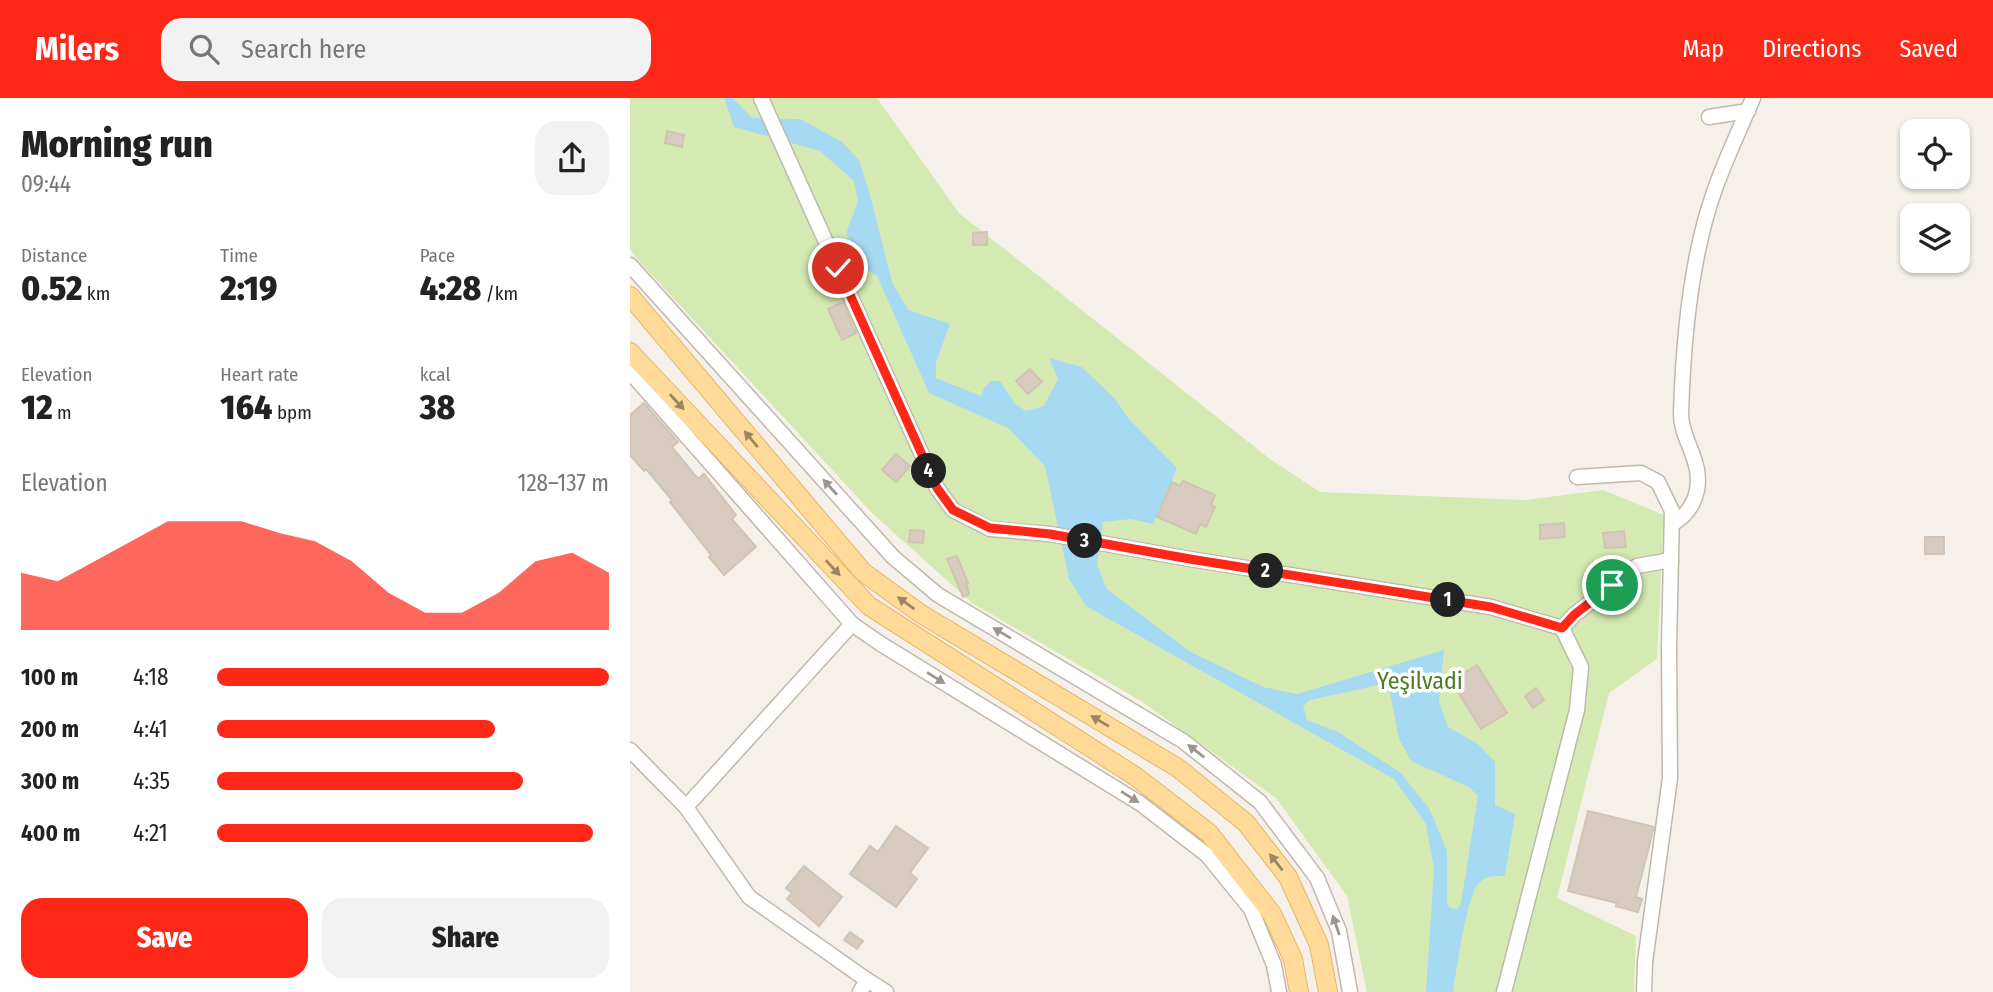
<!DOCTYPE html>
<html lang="en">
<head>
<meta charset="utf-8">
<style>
  body { margin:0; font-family:"Fira Sans Condensed",sans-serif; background:#f2f2f2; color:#222; height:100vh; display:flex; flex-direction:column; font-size:26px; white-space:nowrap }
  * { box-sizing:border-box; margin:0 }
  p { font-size:23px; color:#767676 }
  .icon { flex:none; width:38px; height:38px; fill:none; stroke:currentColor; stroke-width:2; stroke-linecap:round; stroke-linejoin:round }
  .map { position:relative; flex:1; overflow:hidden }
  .sheet { display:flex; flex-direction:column; background:#fff; width:630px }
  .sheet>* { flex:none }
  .buttons { position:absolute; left:1270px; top:21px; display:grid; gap:14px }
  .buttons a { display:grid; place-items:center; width:70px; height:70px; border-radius:14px; background:#fff; box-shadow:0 2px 5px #0004; font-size:35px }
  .pin { position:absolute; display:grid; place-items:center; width:60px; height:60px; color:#fff; margin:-30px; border:4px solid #fff; border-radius:50%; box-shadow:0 2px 7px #0007 }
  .km { position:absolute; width:35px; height:35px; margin:-18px; border-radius:50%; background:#222; color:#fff; font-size:19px; line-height:35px; text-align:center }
  .round { display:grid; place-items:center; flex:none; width:74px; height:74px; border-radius:21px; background:#f2f2f2 }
  .head { display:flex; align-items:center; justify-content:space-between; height:119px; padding:0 21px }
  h1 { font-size:38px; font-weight:800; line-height:52px }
  .figures { display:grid; grid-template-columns:repeat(3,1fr); gap:10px; height:119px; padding:7px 21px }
  .figures div { display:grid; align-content:center }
  .figures b { font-size:35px; font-weight:800 }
  .figures small { font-size:19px; font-weight:400 }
  .figures p { font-size:19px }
  .chart { height:196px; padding:14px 21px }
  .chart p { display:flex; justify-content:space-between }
  .chart svg { width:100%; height:126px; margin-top:7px; fill:#fe2818; opacity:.7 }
  .button { display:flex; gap:14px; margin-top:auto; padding:14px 21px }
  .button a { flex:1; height:80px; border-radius:21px; background:#fe2818; color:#fff; font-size:28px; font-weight:800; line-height:80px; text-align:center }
  .button a+a { background:#f2f2f2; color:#222 }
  ul { padding:0 21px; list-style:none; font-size:23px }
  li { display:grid; grid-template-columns:112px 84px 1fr; align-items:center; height:52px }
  li i { height:18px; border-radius:9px; background:#fe2818 }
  header { display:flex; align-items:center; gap:42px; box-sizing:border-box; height:98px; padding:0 35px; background:#fe2818; color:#fff }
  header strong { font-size:33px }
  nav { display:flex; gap:38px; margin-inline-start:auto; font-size:24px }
  .search { width:490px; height:63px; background:#f2f2f2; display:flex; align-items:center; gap:18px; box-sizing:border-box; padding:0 24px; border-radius:21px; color:#767676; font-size:26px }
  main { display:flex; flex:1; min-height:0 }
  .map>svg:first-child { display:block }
</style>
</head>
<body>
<header>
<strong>Milers</strong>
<div class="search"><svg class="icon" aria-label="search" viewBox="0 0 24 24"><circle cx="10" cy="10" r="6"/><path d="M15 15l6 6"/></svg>Search here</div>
<nav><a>Map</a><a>Directions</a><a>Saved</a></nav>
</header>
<main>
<section class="sheet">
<div class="head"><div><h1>Morning run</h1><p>09:44</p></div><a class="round"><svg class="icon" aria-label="share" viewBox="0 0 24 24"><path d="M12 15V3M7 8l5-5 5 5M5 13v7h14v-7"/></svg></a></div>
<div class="figures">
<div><p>Distance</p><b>0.52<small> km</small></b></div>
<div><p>Time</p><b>2:19</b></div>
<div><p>Pace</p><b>4:28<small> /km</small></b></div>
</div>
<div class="figures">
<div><p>Elevation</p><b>12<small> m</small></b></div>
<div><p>Heart rate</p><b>164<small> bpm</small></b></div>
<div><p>kcal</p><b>38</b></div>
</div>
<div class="chart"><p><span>Elevation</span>128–137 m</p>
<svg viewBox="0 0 160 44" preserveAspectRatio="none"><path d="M0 44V24L10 27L20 20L30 13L40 6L50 6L60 6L70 10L80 13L90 20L100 31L110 38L120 38L130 31L140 20L150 17L160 24V44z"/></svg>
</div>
<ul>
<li><b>100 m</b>4:18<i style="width:100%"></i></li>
<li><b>200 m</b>4:41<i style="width:71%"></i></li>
<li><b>300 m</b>4:35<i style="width:78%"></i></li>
<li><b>400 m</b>4:21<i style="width:96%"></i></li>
</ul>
<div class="button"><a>Save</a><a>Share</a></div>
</section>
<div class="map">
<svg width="1363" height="894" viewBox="0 0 1363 894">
  <rect width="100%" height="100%" fill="#f5f1ea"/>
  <path fill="#d5eab2" d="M 0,0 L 247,0 L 329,115 L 640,361 L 690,394 L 895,402 L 973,392 L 1034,417 L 1027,561 L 979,595 L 927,800 L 1006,838 L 1004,894 L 737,894 L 717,798 L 646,700 L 511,603 L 342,505 L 241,414 L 9,163 L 0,151 Z"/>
  <path fill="#a6d9f2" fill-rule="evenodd" d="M 94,0 L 103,0 L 122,20 L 170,21 L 212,44 L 229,62 L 240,97 L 262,184 L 278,212 L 320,226 L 306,264 L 306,280 L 351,298 L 354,290 L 361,283 L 370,283 L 385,306 L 396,313 L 414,308 L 428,281 L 419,260 L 452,269 L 486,302 L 498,320 L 547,370 L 523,426 L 501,421 L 473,424 L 467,467 L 477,491 L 559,553 L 633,589 L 667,596 L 814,552 L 809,603 L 818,629 L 848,646 L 865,664 L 865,707 L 885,716 L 875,778 C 865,778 856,777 849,785 C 836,799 827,872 823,894 L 796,894 L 804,771 L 796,726 L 764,681 L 456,508 L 439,481 L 415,368 L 378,330 L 299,295 L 247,178 L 234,170 L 216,135 L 228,104 L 224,83 L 190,53 L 104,29 ZM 758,585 L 769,641 L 781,663 L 839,689 L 848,698 L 831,805 L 827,811 L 821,810 L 817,806 L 817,753 L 800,712 L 771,675 L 708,634 L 677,622 L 673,608 L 680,602 Z"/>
  <g fill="#d7ccbf" stroke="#d2c3b2" stroke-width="2">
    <path d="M 37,33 L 54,37 L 52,49 L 35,45 Z"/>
    <path d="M 357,134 L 357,147 L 343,147 L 343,135 Z"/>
    <path d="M 213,204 L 226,235 L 212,242 L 198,211 Z"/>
    <path d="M 400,271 L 412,284 L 398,296 L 386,283 Z"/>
    <path d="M 14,305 L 48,344 L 42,349 L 68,381 L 74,376 L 106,417 L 102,421 L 126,449 L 94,477 L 79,459 L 81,457 L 40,404 L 42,402 L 16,371 L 14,373 L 0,357 L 0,317 Z"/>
    <path d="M 266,356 L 280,368 L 266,384 L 252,372 Z"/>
    <path d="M 553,383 L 585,397 L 581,407 L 585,409 L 576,429 L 570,426 L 566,436 L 527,419 L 542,384 L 550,388 Z"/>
    <path d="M 934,425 L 935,439 L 910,441 L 910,427 Z"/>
    <path d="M 280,432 L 294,433 L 293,445 L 279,444 Z"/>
    <path d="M 994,433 L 996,449 L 975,450 L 973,435 Z"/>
    <rect x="1295" y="439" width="19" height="17"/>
    <path d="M 327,458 L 338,485 L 336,485 L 339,496 L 333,499 L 317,461 Z"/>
    <path d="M 847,567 L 877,615 L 851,631 L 821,583 Z"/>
    <path d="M 906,590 L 914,602 L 903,610 L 895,598 Z"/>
    <path d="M 958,713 L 1024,729 L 1006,799 L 1012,801 L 1008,814 L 986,808 L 987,805 L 938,793 Z"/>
    <path d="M 266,728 L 298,750 L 280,775 L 287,781 L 266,809 L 220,776 L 240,748 L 248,754 Z"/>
    <path d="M 174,768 L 212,799 L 189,828 L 157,801 L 162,795 L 156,790 Z"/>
    <path d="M 220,834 L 233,843 L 227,851 L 214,842 Z"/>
  </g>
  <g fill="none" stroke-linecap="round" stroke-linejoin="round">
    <defs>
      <g id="minor">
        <path d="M 131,0 L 307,390 L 323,412 L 360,431 L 420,436 L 560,461 L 861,509 L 932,530 L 951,569 L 947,612 L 874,894"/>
        <path d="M 1079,19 L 1118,13"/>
        <path d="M 0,167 L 263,459 L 308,497 L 553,643 L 630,704 L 687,780 L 709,833 L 720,894"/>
        <path d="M 0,274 L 222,526 L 251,546 L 511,706 L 577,757 L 621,811 L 644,867 L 649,894"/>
        <path d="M 947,379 L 1011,375 L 1028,384 L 1042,413 L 1039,549 L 1040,680 L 1015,864 L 1014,894"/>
        <path d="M 1042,426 C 1061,416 1071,395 1067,372 C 1064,353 1051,336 1051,316 C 1053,247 1061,159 1084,94 C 1095,62 1110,31 1123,0"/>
        <path d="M 932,530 L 944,517 L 1007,468 L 1041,462"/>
        <path d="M 0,652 L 56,709 L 222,526"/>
        <path d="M 56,709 L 119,799 L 237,882 L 230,894"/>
        <path d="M 237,882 L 256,894"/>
      </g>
      <g id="major">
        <path d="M 0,198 L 233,474 L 291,516 L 548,670 L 616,725 L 658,779 L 689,847 L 698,894"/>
        <path d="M 0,254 L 239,508 L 505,678 L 579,735 L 642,816 L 663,861 L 669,894"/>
      </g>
    </defs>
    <use href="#minor" stroke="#c1b8ac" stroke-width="17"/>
    <use href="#major" stroke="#e7b666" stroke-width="20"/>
    <use href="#minor" stroke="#fff" stroke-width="14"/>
    <use href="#major" stroke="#ffda99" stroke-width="18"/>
  </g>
  <defs><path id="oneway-solid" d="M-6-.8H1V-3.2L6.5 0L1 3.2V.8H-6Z" transform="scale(1.75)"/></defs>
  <g fill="#9b8663">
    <use href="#oneway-solid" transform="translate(47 304) rotate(47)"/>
    <use href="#oneway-solid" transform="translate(121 341) rotate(-130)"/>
    <use href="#oneway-solid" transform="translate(203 470) rotate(47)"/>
    <use href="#oneway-solid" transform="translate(276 505) rotate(-144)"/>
    <use href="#oneway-solid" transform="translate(470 623) rotate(-149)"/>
    <use href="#oneway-solid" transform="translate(646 764) rotate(-128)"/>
  </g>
  <g fill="#9b9691">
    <use href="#oneway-solid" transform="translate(200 389) rotate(-132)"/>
    <use href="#oneway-solid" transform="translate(372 535) rotate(-149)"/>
    <use href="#oneway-solid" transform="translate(306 580) rotate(32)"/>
    <use href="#oneway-solid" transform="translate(566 653) rotate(-142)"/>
    <use href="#oneway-solid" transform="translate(500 699) rotate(32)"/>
    <use href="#oneway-solid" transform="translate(706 827) rotate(-109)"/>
  </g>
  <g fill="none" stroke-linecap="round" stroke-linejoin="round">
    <defs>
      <path id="route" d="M 208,170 L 307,390 L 323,412 L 360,430 L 420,436 L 560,461 L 861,509 L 932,530 L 944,517 L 982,487"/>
    </defs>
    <use href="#route" stroke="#fff" stroke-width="14"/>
    <use href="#route" stroke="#fe2818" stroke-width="9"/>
  </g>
  <g text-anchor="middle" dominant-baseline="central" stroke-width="7" stroke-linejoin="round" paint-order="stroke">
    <g font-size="24" fill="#4f7d28" stroke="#fff">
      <text x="790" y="583">Yeşilvadi</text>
    </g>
  </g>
</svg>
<div class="buttons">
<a><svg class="icon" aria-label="locate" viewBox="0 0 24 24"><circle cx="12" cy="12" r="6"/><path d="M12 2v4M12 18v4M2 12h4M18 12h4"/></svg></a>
<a><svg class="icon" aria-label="layers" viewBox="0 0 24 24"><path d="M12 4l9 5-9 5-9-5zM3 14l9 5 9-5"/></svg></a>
</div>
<div class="pin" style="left:982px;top:487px;background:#1e9e55"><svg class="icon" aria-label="arrive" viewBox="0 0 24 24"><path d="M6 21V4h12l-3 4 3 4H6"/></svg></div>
<div class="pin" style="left:208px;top:170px;background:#d93025"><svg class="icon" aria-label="check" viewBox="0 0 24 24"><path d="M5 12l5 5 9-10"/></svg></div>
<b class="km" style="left:818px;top:502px">1</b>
<b class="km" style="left:636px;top:473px">2</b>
<b class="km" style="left:455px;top:443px">3</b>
<b class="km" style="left:299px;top:373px">4</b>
</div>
</main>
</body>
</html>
